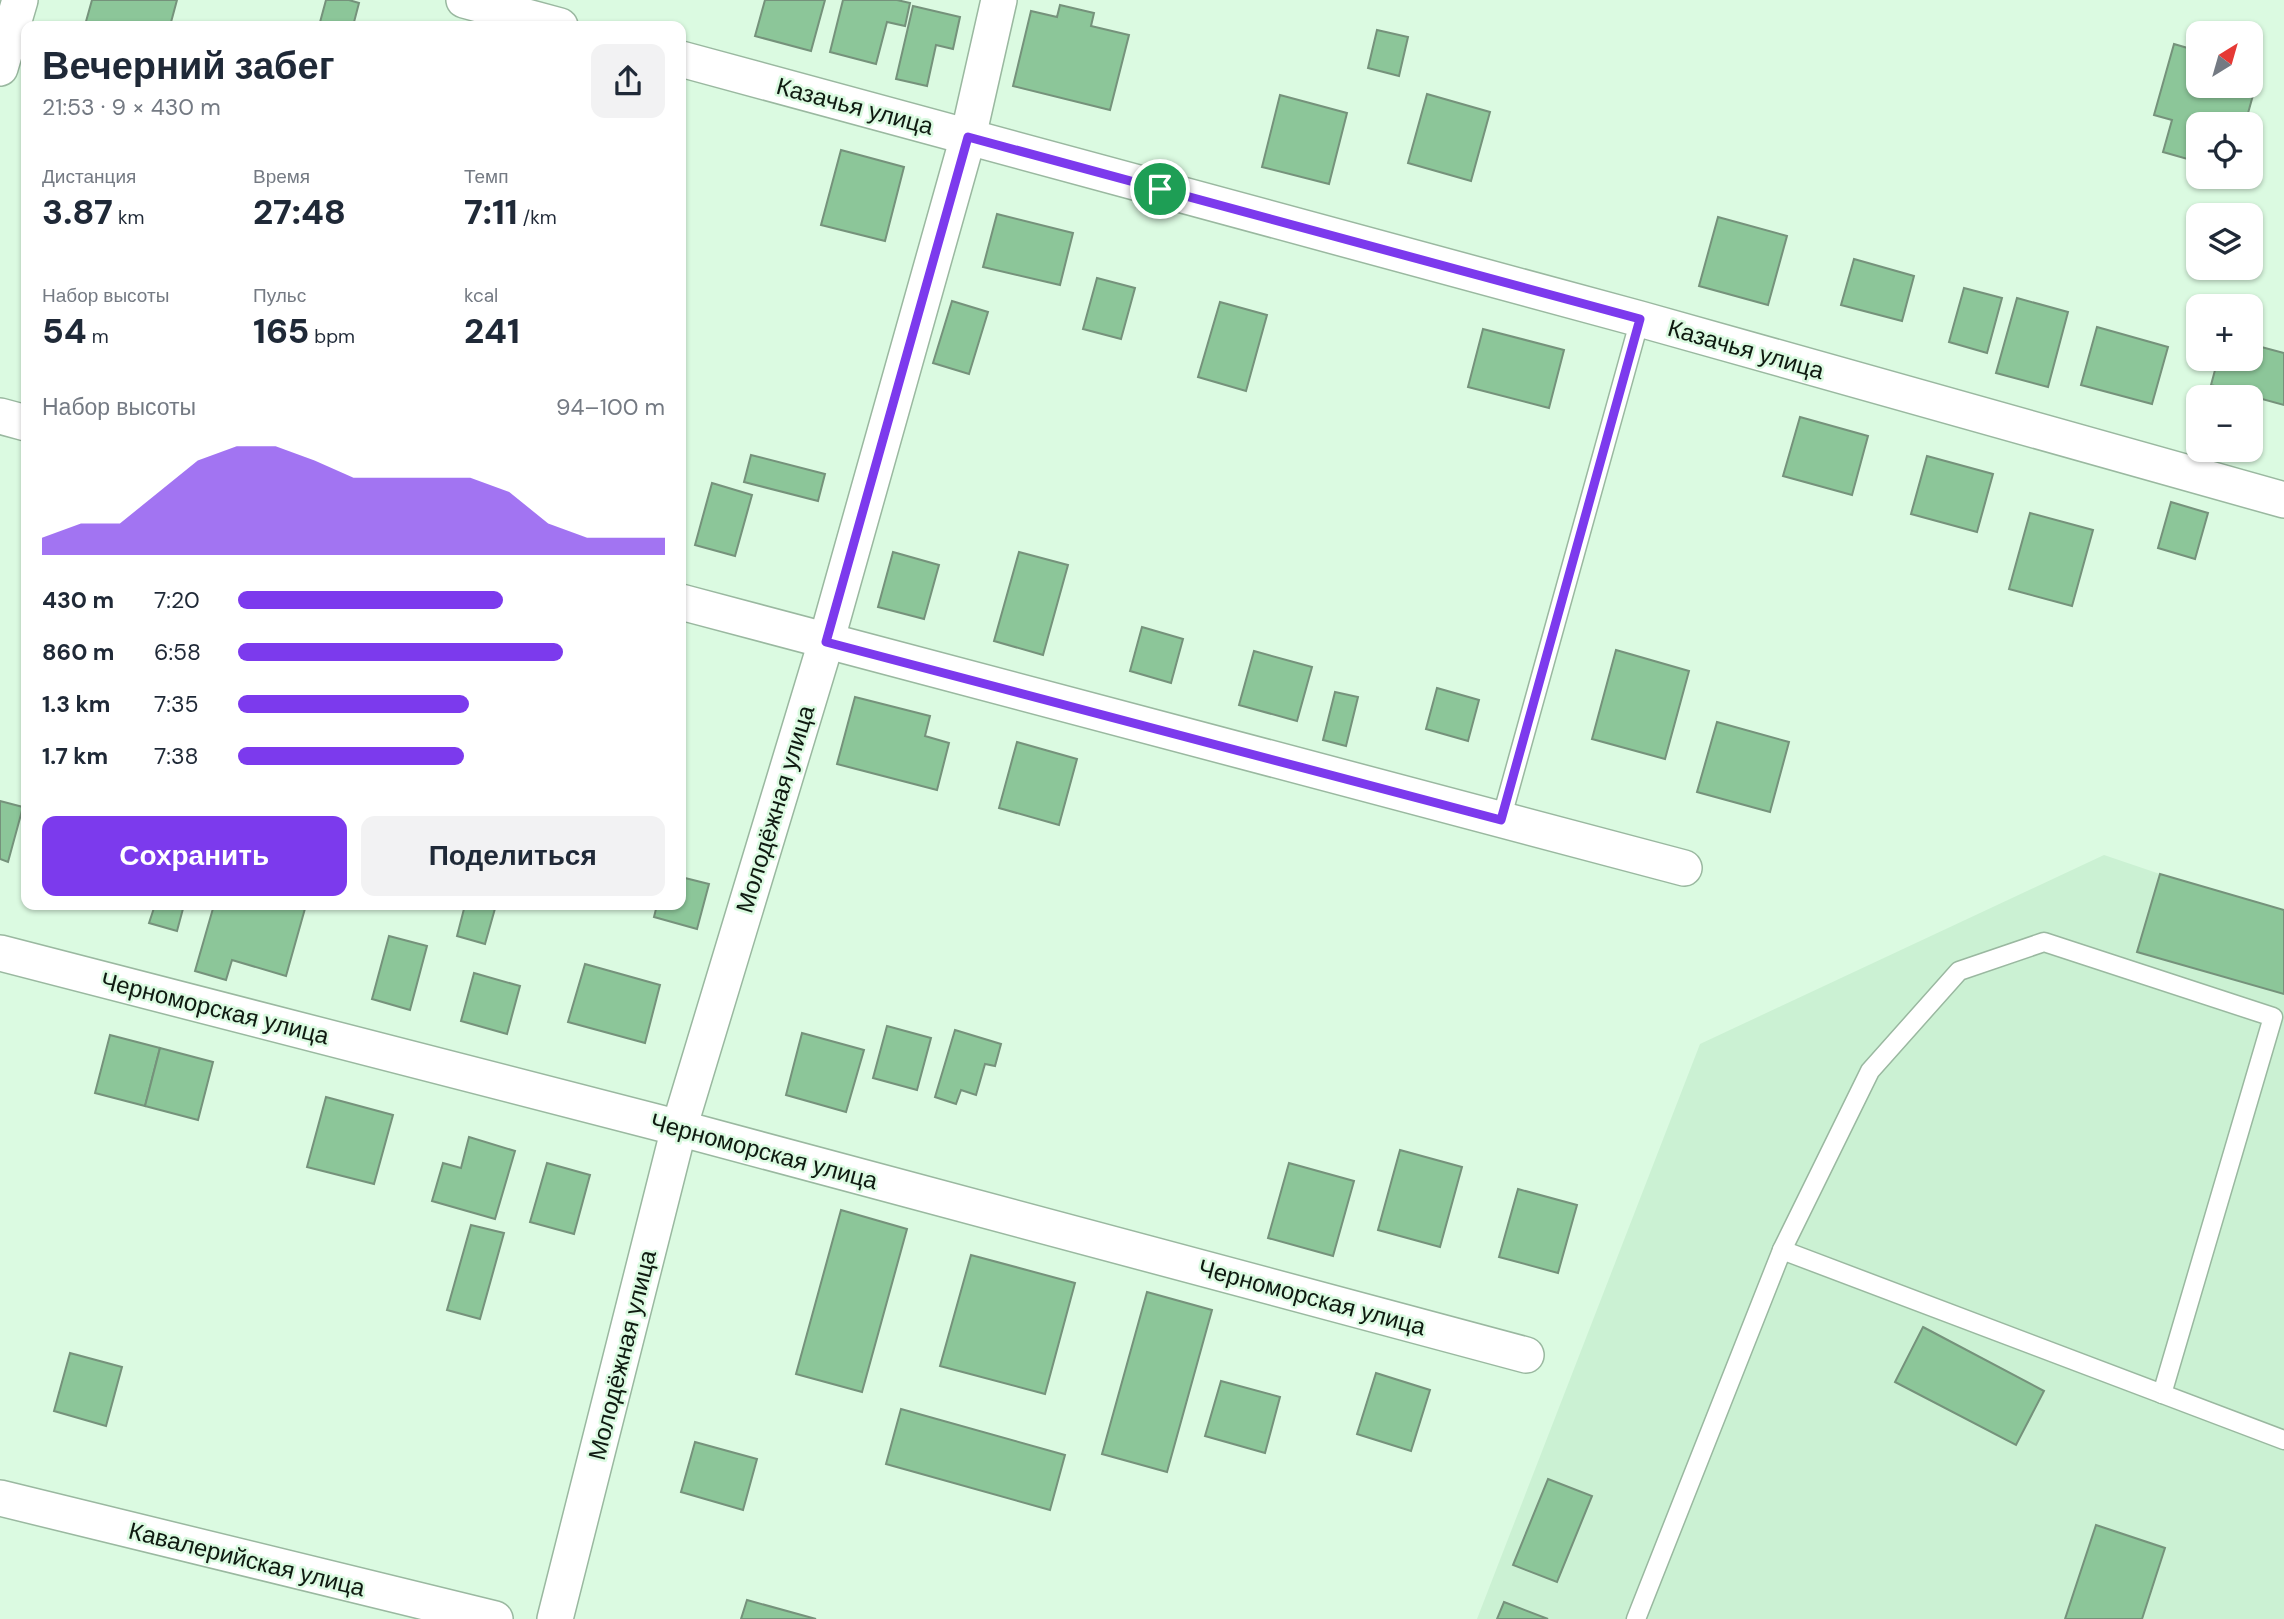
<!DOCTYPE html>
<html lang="ru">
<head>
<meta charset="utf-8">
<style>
  body { margin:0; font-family:"DM Sans",sans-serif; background:#f2f2f3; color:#1f2937; height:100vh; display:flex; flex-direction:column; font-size:26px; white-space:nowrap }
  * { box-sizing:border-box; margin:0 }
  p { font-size:23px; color:#747a83 }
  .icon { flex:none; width:38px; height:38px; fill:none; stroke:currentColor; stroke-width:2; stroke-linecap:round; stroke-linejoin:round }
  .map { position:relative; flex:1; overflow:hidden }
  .panel { position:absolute; left:21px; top:21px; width:665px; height:889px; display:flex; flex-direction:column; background:#fff; border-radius:14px; box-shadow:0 2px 5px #0004 }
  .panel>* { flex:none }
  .needle { width:46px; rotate:37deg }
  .fabs { position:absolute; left:2186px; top:21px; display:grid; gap:14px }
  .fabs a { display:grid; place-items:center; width:77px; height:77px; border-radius:14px; background:#fff; box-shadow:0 2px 5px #0004; font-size:35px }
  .pin { position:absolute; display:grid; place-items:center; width:60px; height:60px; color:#fff; margin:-30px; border:4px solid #fff; border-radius:50%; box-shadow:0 2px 7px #0007 }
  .round { display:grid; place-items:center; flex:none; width:74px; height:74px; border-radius:14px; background:#f2f2f3 }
  .overview { display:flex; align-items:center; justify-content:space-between; height:119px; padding:0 21px }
  h1 { font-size:38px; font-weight:800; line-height:52px }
  .stats { display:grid; grid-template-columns:repeat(3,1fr); gap:10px; height:119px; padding:7px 21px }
  .stats div { display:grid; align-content:center }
  .stats b { font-size:35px; font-weight:800 }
  .stats small { font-size:19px; font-weight:400 }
  .stats p { font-size:19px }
  .chart { height:196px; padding:14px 21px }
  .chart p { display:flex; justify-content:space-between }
  .chart svg { width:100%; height:126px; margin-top:7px; fill:#7c3aed; opacity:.7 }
  .cta { display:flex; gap:14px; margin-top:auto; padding:14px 21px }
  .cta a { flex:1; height:80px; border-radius:14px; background:#7c3aed; color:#fff; font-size:28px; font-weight:800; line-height:80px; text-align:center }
  .cta a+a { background:#f2f2f3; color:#1f2937 }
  ul { padding:0 21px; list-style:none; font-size:23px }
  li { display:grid; grid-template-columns:112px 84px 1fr; align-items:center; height:52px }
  li i { height:18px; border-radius:9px; background:#7c3aed }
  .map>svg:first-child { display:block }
</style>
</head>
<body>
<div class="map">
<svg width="2284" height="1619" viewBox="0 0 2284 1619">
  <rect width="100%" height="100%" fill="#dbfae1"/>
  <path fill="#cbf1d3" d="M 2104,855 L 2160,874 L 2284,910 L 2284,1619 L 1477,1619 L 1700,1044 Z"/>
  <g fill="#8cc699" stroke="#75927b" stroke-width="2">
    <path d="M 92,0 L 177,0 L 170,26 L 88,26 L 85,25 Z"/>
    <path d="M 326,0 L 349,0 L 359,3 L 353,26 L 319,26 Z"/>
    <path d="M 765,0 L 825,0 L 811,51 L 755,36 Z"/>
    <path d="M 843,0 L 897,0 L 910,3 L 905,26 L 887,22 L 876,64 L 830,52 Z"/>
    <path d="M 1060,5 L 1094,13 L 1091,26 L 1129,35 L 1110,110 L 1013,86 L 1031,11 L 1057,17 Z"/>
    <path d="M 913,6 L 960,17 L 953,49 L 936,45 L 927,86 L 896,79 Z"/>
    <path d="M 1377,30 L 1408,37 L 1399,76 L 1368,68 Z"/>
    <path d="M 2174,44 L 2198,51 L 2198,86 L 2247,86 L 2255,88 L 2245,124 L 2198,124 L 2198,162 L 2163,152 L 2172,120 L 2154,115 Z"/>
    <path d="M 1427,94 L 1490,112 L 1471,181 L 1408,163 Z"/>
    <path d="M 1280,95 L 1347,113 L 1329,184 L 1262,167 Z"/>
    <path d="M 841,150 L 904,167 L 885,241 L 821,225 Z"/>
    <path d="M 997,214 L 1073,233 L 1060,285 L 983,267 Z"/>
    <path d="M 1718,217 L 1787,236 L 1768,305 L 1699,286 Z"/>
    <path d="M 1854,259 L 1914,276 L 1902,321 L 1841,305 Z"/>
    <path d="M 1097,278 L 1135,288 L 1121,339 L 1083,329 Z"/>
    <path d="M 1964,288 L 2002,298 L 1987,353 L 1949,342 Z"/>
    <path d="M 2017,298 L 2068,312 L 2048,387 L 1996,373 Z"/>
    <path d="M 952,301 L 988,312 L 969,374 L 933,363 Z"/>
    <path d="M 1220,302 L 1267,315 L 1246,391 L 1198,377 Z"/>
    <path d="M 2097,327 L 2168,347 L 2152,404 L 2081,385 Z"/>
    <path d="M 1483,329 L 1564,350 L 1549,408 L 1468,387 Z"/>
    <path d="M 2250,344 L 2284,353 L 2284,405 L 2211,385 L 2218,359 L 2250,359 Z"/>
    <path d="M 1800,417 L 1868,436 L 1852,495 L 1783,476 Z"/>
    <path d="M 751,455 L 825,474 L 818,501 L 744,482 Z"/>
    <path d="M 1927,456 L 1993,474 L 1977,532 L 1911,514 Z"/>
    <path d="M 712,483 L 752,495 L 735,556 L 695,545 Z"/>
    <path d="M 2171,502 L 2208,513 L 2195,559 L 2158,548 Z"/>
    <path d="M 2030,513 L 2093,530 L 2072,606 L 2009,589 Z"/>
    <path d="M 893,552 L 939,565 L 924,619 L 878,607 Z"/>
    <path d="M 1019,552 L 1068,565 L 1043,655 L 994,641 Z"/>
    <path d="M 1142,627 L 1183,639 L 1171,683 L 1130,671 Z"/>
    <path d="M 1616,650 L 1689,671 L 1665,759 L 1592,739 Z"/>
    <path d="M 1254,651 L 1312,667 L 1297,721 L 1239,705 Z"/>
    <path d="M 1437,688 L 1479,700 L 1468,741 L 1426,729 Z"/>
    <path d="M 1335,692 L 1358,697 L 1346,746 L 1323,740 Z"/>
    <path d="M 855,697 L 930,716 L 925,736 L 949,743 L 937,790 L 837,764 Z"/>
    <path d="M 1717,722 L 1789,742 L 1770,812 L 1697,792 Z"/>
    <path d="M 1017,742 L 1077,759 L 1059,825 L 999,808 Z"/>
    <path d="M 0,801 L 23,807 L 8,862 L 0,859 Z"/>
    <path d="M 2160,874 L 2284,910 L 2284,994 L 2137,952 Z"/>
    <path d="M 681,877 L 709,884 L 697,929 L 654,917 L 657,905 L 681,905 Z"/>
    <path d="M 155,905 L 184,905 L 177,931 L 149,923 Z"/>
    <path d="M 214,905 L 306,905 L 286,976 L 232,960 L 226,980 L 195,971 Z"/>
    <path d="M 465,905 L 496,905 L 485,944 L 457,936 Z"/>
    <path d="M 389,936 L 427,946 L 410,1010 L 372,999 Z"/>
    <path d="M 585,964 L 660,985 L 645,1043 L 568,1022 Z"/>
    <path d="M 474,973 L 520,986 L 507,1034 L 461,1021 Z"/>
    <path d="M 887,1026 L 931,1038 L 917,1090 L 873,1078 Z"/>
    <path d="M 955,1030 L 1001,1044 L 995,1066 L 985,1064 L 976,1095 L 961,1090 L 956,1104 L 935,1097 Z"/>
    <path d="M 802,1033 L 864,1050 L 846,1112 L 786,1095 Z"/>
    <path d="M 110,1035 L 160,1048 L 145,1106 L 95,1093 Z"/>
    <path d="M 160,1048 L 213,1062 L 198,1120 L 145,1106 Z"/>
    <path d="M 326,1097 L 393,1115 L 374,1184 L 307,1167 Z"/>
    <path d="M 469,1137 L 515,1151 L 495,1219 L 432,1201 L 443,1163 L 461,1168 Z"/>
    <path d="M 1400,1150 L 1462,1167 L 1440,1247 L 1378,1230 Z"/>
    <path d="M 547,1163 L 590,1175 L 574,1234 L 530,1222 Z"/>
    <path d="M 1289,1163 L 1354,1181 L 1333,1256 L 1268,1238 Z"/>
    <path d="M 1518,1189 L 1577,1205 L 1558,1273 L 1499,1257 Z"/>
    <path d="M 841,1210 L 907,1229 L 862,1392 L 796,1374 Z"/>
    <path d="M 471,1225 L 504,1233 L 480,1319 L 447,1310 Z"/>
    <path d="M 971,1255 L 1075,1283 L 1045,1394 L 940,1366 Z"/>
    <path d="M 1147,1292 L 1212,1310 L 1167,1472 L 1102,1454 Z"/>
    <path d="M 1923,1327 L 2044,1391 L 2016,1445 L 1895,1382 Z"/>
    <path d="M 70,1353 L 122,1367 L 106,1426 L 54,1411 Z"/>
    <path d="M 1376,1373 L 1430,1390 L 1411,1451 L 1357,1434 Z"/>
    <path d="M 1221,1381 L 1280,1397 L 1265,1453 L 1205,1436 Z"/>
    <path d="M 901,1409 L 1065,1455 L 1050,1510 L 886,1464 Z"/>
    <path d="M 695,1442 L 757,1459 L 743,1510 L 681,1492 Z"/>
    <path d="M 1548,1479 L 1592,1496 L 1557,1582 L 1513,1565 Z"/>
    <path d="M 2096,1525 L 2165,1548 L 2142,1619 L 2065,1619 Z"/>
    <path d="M 747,1600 L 816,1619 L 741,1619 Z"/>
    <path d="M 1504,1602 L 1548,1619 L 1497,1619 Z"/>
  </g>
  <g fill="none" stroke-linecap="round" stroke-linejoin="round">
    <defs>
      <g id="lane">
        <path d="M 1501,820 L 1640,319"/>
        <path d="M 1782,1250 L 2284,1440"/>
        <path d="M 1636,1619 L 1782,1250 L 1870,1071 L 1959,971 L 2044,942 L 2273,1017 L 2162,1394"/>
      </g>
      <g id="street">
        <path d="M 464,0 L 560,26"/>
        <path d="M 681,59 L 1640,319 L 2284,500"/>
        <path d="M 0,68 L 20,0"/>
        <path d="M 0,416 L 26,423"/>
        <path d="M 681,602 L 1684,868"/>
        <path d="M 0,953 L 679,1128 L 1526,1355"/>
        <path d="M 0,1498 L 495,1619"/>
        <path d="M 555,1619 L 679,1128 L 826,642 L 968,137 L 999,0"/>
      </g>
    </defs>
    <use href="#lane" stroke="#9ab8a0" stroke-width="21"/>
    <use href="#street" stroke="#9ab8a0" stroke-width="38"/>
    <use href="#lane" stroke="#fff" stroke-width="18"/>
    <use href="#street" stroke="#fff" stroke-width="35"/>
  </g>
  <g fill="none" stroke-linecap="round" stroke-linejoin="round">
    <defs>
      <path id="route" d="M 968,137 L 1640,319 L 1501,820 L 826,642 Z"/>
    </defs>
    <use href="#route" stroke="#fff" stroke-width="14"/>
    <use href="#route" stroke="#7c3aed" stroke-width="9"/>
  </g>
  <g text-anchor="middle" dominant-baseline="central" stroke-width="5" stroke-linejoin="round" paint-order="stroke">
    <g font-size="24" fill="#0f1a11" stroke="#dbfae1">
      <text transform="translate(855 106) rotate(15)">Казачья улица</text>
      <text transform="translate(1746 349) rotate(16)">Казачья улица</text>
      <text transform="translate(775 809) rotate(-73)">Молодёжная улица</text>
      <text transform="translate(215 1008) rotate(14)">Черноморская улица</text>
      <text transform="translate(764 1151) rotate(15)">Черноморская улица</text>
      <text transform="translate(1312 1297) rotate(15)">Черноморская улица</text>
      <text transform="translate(622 1355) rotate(-76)">Молодёжная улица</text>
      <text transform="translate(247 1559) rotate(14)">Кавалерийская улица</text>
    </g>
  </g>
</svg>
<div class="fabs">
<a><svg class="needle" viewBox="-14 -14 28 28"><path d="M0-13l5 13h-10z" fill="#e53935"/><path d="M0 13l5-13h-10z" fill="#747a83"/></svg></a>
<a><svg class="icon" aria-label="locate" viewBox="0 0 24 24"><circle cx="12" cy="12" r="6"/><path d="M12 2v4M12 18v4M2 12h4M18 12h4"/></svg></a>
<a><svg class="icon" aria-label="layers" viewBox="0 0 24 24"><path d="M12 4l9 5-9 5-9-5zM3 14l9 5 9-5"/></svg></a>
<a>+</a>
<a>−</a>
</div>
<div class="pin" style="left:1160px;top:189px;background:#1e9e55"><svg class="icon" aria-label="arrive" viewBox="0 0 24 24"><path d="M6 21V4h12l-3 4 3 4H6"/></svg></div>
<section class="panel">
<div class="overview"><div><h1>Вечерний забег</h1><p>21:53 · 9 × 430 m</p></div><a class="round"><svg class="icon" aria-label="share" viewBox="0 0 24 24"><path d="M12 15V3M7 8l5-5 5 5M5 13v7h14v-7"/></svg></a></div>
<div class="stats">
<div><p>Дистанция</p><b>3.87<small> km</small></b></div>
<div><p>Время</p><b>27:48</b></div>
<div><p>Темп</p><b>7:11<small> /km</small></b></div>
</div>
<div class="stats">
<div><p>Набор высоты</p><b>54<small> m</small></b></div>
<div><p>Пульс</p><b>165<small> bpm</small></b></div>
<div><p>kcal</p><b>241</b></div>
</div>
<div class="chart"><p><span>Набор высоты</span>94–100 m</p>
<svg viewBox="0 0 160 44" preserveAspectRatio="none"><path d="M0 44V38L10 33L20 33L30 22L40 11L50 6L60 6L70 11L80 17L90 17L100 17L110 17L120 22L130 33L140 38L150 38L160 38V44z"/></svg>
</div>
<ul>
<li><b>430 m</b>7:20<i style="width:62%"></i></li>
<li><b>860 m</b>6:58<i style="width:76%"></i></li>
<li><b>1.3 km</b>7:35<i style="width:54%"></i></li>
<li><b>1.7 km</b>7:38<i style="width:53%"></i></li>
</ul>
<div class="cta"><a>Сохранить</a><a>Поделиться</a></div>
</section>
</div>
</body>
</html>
